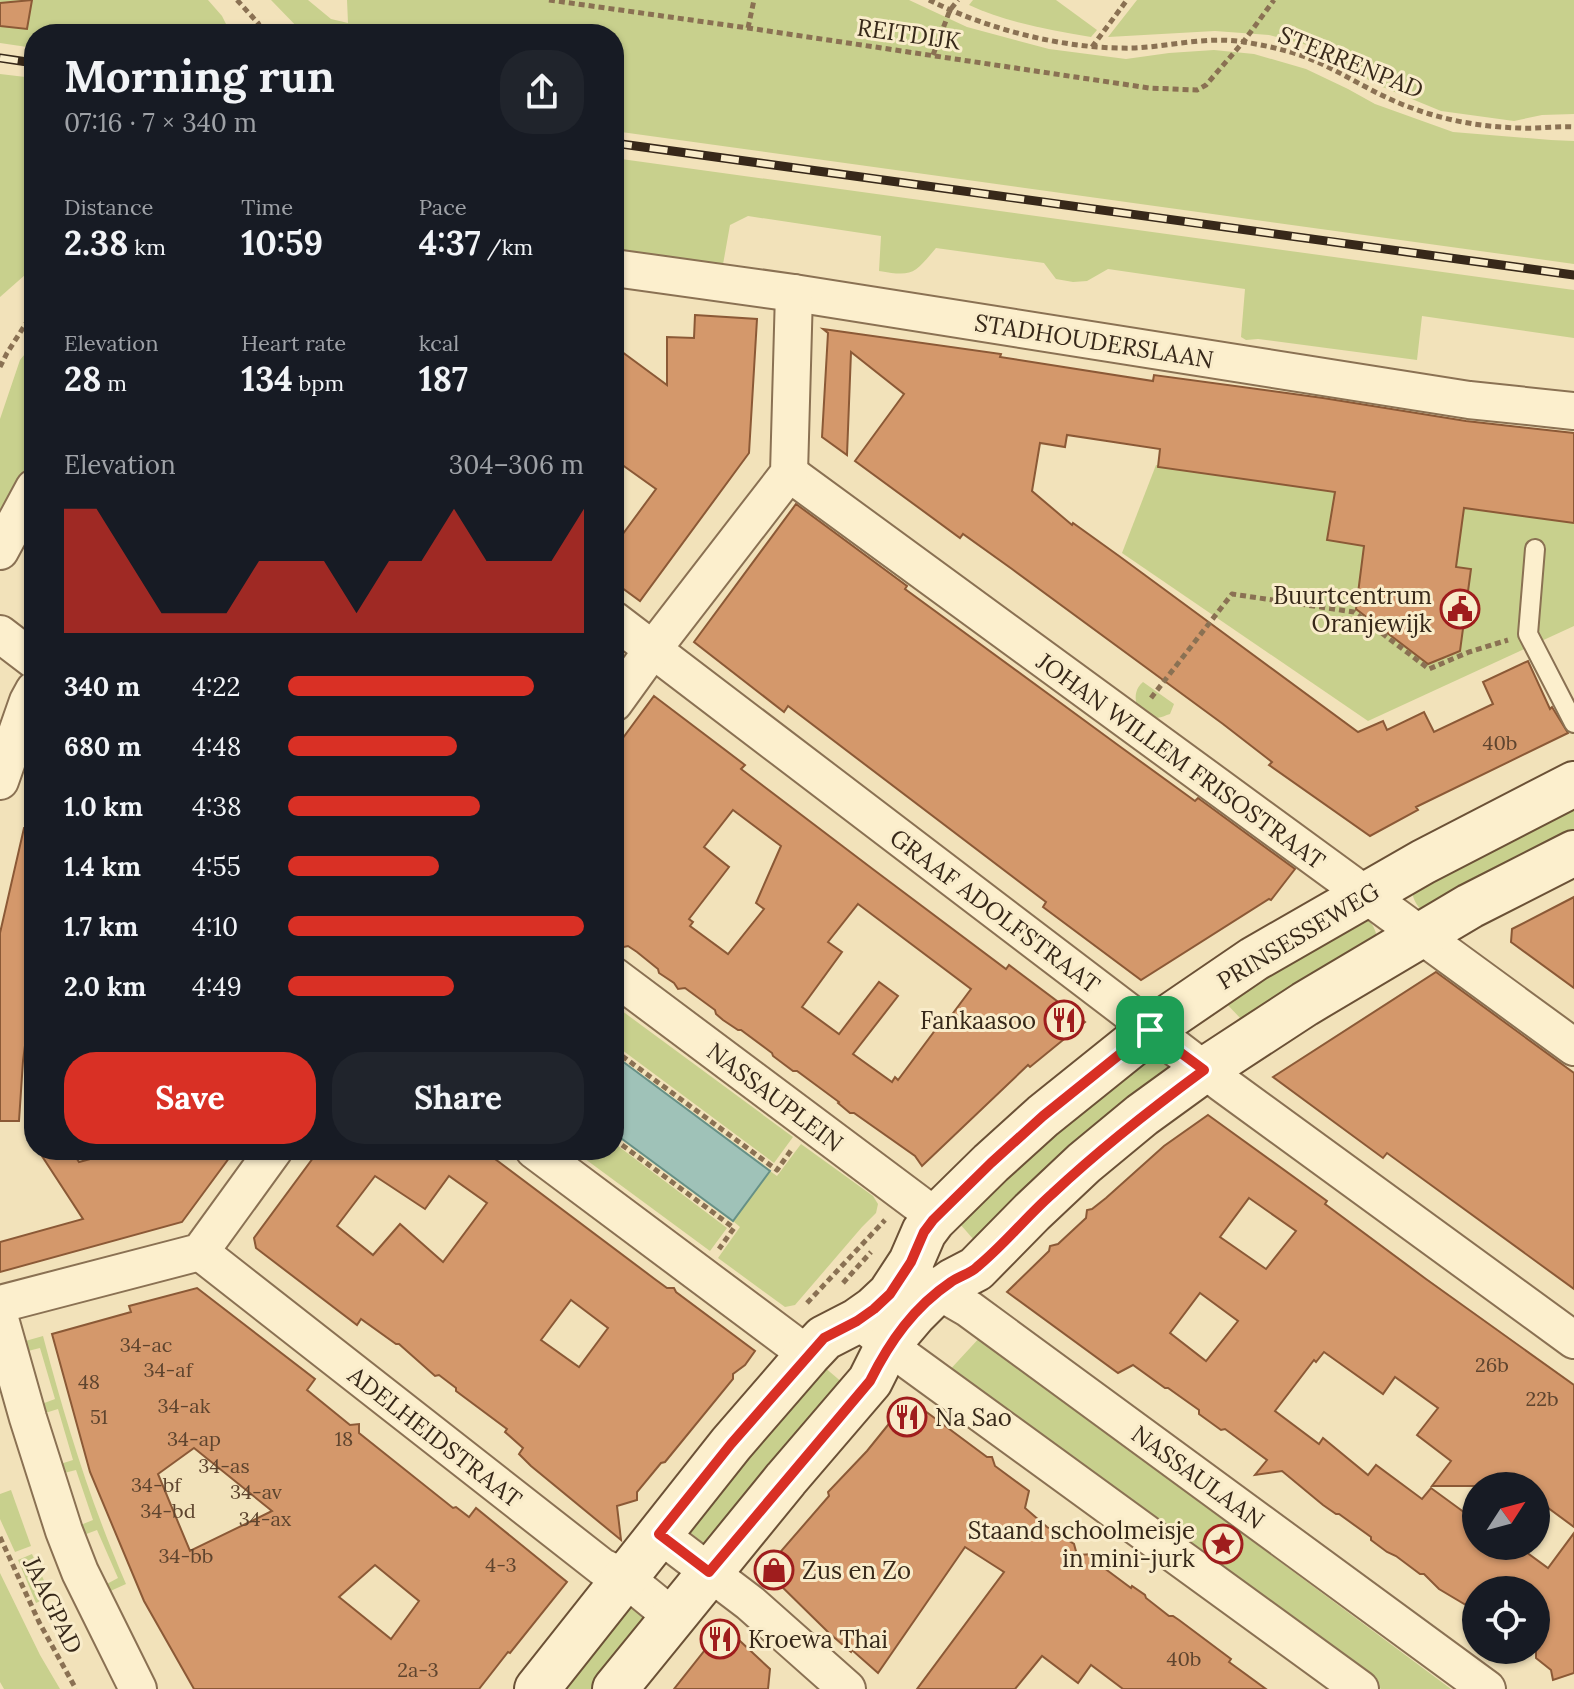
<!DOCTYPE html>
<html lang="en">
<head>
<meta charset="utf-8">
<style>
  body { margin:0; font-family:Lora,serif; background:#20242c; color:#f1f3f6; height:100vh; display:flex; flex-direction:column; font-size:30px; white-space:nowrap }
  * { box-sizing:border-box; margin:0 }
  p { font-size:26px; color:#9ea1a6 }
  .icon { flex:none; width:44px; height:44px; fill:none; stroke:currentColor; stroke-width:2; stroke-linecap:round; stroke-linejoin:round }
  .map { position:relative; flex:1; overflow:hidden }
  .side { position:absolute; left:24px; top:24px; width:600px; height:1136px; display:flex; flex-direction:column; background:#171b24; border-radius:32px; box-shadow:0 2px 6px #0004 }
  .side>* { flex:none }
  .needle { width:52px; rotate:54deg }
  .controls { position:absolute; left:1462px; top:1472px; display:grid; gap:16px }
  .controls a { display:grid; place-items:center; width:88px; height:88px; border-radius:50%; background:#171b24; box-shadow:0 2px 6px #0004; font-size:40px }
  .pin { position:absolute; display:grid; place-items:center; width:68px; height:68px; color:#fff; margin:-34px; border-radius:16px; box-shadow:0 4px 12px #0006 }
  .round { display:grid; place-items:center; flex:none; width:84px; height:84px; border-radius:32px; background:#20242c }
  .head { display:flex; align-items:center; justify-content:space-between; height:136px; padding:0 40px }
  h1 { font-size:44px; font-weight:700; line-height:60px }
  .stats { display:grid; grid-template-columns:repeat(3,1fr); gap:12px; height:136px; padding:8px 40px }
  .stats div { display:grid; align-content:center }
  .stats b { font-size:34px; font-weight:700 }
  .stats small { font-size:22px; font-weight:400 }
  .stats p { font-size:22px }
  .chart { height:224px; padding:16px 40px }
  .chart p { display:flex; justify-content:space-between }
  .chart svg { width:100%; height:144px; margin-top:8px; fill:#d93025; opacity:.7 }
  .action { display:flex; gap:16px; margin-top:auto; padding:16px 40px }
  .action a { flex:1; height:92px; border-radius:32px; background:#d93025; color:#fff; font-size:32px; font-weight:700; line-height:92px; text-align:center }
  .action a+a { background:#20242c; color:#f1f3f6 }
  ul { padding:0 40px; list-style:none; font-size:26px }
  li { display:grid; grid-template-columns:128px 96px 1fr; align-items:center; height:60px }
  li i { height:20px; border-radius:10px; background:#d93025 }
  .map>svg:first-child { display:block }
</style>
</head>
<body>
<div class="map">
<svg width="1574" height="1689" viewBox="0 0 1574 1689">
  <rect width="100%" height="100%" fill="#f2e2ba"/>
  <g fill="#c8d08d">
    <path d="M 0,0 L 208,0 L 222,16 L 231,34 L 34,34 L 34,48 L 0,43 Z"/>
    <path d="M 271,0 L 308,0 L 331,19 L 348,23 L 347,0 L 909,0 L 967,27 L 1049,49 L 1126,59 L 1169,53 L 1214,50 L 1254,54 L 1306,69 L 1348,89 L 1375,104 L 1453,132 L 1551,140 L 1574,141 L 1574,264 L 614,131 L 614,34 L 304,34 Z"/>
    <path d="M 973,0 L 1056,0 L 1097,30 L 1091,37 C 1049,30 1008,23 969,5 Z"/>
    <path d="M 1137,0 L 1574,0 L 1574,114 L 1542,115 L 1514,121 L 1441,111 L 1373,83 L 1322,49 L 1269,35 L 1215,31 L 1108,37 Z"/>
    <path d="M 0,74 L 34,78 L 34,267 L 0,297 Z"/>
    <path d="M 614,158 L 1574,290 L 1574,338 L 1422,316 L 1417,360 L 1258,339 L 1246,340 L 1241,337 L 1245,289 L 1108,269 L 1087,281 L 1073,282 L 1056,279 L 1044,263 L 936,248 C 914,274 913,277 879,271 L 881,236 L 748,216 L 730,225 L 722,270 L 614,254 Z"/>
    <path d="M 34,343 L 34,458 L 25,472 L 0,524 L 0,419 L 20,360 Z"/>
    <path d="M 1156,465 L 1574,521 L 1574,626 L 1368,721 L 1122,553 Z"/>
    <path d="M 1143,682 L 1174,704 L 1170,714 C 1166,715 1161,718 1156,718 C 1136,717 1129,693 1143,682 Z"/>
    <path d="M 1574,794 L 1574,843 L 1421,910 C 1414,902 1412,896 1412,886 Z"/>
    <path d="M 1367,918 C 1374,926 1377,932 1377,943 L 1242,1020 L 1224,1001 Z"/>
    <path d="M 614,1005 L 793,1137 L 774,1163 L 614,1044 Z"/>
    <path d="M 1149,1049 C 1160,1056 1168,1061 1170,1075 L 982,1249 L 952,1215 Z"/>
    <path d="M 614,1143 L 727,1228 L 710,1251 L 573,1150 L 614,1150 Z"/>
    <path d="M 801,1144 L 873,1196 L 878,1204 L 876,1213 L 862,1227 L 795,1305 L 785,1307 L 718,1258 L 740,1227 L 733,1221 L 770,1171 L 777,1176 Z"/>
    <path d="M 982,1335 L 1084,1416 L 1451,1689 L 1381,1689 L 946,1374 Z"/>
    <path d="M 43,1336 C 66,1423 90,1501 126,1584 L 106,1593 L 103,1586 L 118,1578 L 97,1530 L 81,1536 L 78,1526 L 93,1520 L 76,1470 L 60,1474 L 57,1465 L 73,1460 L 58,1409 L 42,1414 L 39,1405 L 55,1399 L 40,1348 L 24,1352 L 22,1342 Z"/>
    <path d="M 816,1360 L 851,1390 L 716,1553 L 678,1523 Z"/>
    <path d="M 11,1490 L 31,1546 L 15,1552 L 0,1519 L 0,1494 Z"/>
    <path d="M 32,1554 L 51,1596 L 36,1603 L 18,1560 Z"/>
    <path d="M 0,1573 L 40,1655 L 60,1689 L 4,1689 L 0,1682 Z"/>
    <path d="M 625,1598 L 653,1618 L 604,1689 L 547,1689 Z"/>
  </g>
  <path fill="#9fc2b8" stroke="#669086" stroke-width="2" d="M 614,1055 L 770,1171 L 733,1221 L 614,1133 Z"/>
  <g fill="#d4986b" stroke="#8b5936" stroke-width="2" fill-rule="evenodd">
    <path d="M 32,0 L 27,29 L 0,26 L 0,3 Z"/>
    <path d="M 695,315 L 757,319 L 749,453 L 640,601 L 614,582 L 614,546 L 656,489 L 614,459 L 614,346 L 667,385 L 667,337 L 694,338 Z"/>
    <path d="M 823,329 L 1001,354 L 1000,357 L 1153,381 L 1154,375 L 1323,398 L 1466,421 L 1574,433 L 1574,523 L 1464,508 L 1456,567 L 1471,569 L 1460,651 L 1428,664 L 1356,609 L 1364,546 L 1327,540 L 1335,492 L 1158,467 L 1160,449 L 1067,435 L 1065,447 L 1040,443 L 1032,491 L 1072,525 L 1073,523 L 1119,556 L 1358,732 L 1383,721 L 1387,730 L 1424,712 L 1434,732 L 1493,704 L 1483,682 L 1528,661 L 1550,709 L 1552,707 L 1568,733 L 1416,807 L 1418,810 L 1370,836 L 1269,765 L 1272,762 L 1223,724 L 1012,569 L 963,534 L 960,538 L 855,461 L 904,394 L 851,352 L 847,455 L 822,437 L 828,333 Z"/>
    <path d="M 796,504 L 907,586 L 905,589 L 1122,748 L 1195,801 L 1198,798 L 1295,869 L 1271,900 L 1269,899 L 1141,980 L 1043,907 L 1046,902 L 788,706 L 784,712 L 694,642 Z"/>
    <path d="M 654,696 L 745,765 L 741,769 L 874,870 L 1006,969 L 1009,965 L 1085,1022 L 1030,1067 L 1028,1065 L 922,1166 L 915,1156 L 854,1113 L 850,1113 L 838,1103 L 839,1102 L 797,1071 L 793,1071 L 773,1056 L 772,1053 L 741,1030 L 738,1030 L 723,1020 L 716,1014 L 715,1010 L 685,988 L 678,989 L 674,983 L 659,973 L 658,969 L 637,952 L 628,946 L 624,947 L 614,939 L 614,750 ZM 733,810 L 781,846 L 756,903 L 764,909 L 728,954 L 690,926 L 693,922 L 689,919 L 729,867 L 704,847 ZM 858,904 L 971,989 L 942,1028 L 939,1025 L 898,1080 L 895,1077 L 892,1082 L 853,1054 L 898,996 L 879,982 L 839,1034 L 802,1007 L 842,952 L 828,942 Z"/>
    <path d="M 24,828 L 34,829 L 34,976 L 23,1061 L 19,1121 L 0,1121 L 0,933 Z"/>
    <path d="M 1574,897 L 1574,988 L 1511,942 L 1512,929 Z"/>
    <path d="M 1436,972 L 1574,1073 L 1574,1289 L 1387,1153 L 1383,1158 L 1273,1077 Z"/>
    <path d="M 1208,1115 L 1327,1201 L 1325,1204 L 1426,1279 L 1574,1385 L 1574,1527 L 1536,1499 L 1536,1486 L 1432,1486 L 1451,1461 L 1417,1435 L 1438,1408 L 1395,1377 L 1383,1394 L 1324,1352 L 1316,1362 L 1314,1360 L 1275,1411 L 1319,1444 L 1323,1438 L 1368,1475 L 1376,1465 L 1422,1499 L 1431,1488 L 1476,1521 L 1476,1546 L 1518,1546 L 1548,1568 L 1574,1533 L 1574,1673 L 1553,1680 L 1551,1670 L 1536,1658 L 1536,1590 L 1476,1590 L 1476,1611 L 1439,1589 L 1424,1574 L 1420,1574 L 1396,1556 L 1387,1552 L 1371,1540 L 1371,1537 L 1339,1514 L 1336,1514 L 1323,1505 L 1282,1471 L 1255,1475 L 1267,1460 L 1225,1429 L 1221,1430 L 1199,1414 L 1199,1410 L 1168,1388 L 1165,1388 L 1133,1365 L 1118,1373 L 1007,1292 L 1049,1251 L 1050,1246 L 1058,1244 L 1086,1218 L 1087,1210 L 1092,1209 L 1106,1198 L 1164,1146 ZM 1249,1198 L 1296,1231 L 1266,1269 L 1220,1237 ZM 1200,1293 L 1238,1321 L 1206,1361 L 1170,1333 Z"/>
    <path d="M 38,1150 L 71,1150 L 79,1162 L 123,1150 L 235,1150 L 182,1222 L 0,1272 L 0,1242 L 83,1219 Z"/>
    <path d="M 319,1150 L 483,1150 L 656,1280 L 667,1288 L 674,1288 L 676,1292 L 755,1351 L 745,1365 L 733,1374 L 733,1379 L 665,1462 L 661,1463 L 637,1492 L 637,1500 L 617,1506 L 621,1540 L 531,1466 L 519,1454 L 523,1448 L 505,1432 L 507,1429 L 456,1391 L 456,1388 L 439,1375 L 435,1376 L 399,1344 L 396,1344 L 361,1319 L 357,1325 L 256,1248 L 254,1238 ZM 375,1176 L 425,1209 L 449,1176 L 487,1203 L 443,1262 L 400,1224 L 373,1255 L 337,1226 ZM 571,1300 L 608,1328 L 579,1367 L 541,1340 Z"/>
    <path d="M 197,1288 L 315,1379 L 307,1390 L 350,1425 L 359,1424 L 359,1433 L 453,1508 L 456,1507 L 469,1517 L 476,1508 L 567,1582 L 510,1653 L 508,1652 L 479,1689 L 194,1689 L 144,1601 L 90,1472 L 52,1334 L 131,1312 L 129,1306 ZM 194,1448 L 272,1511 L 190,1551 L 158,1474 ZM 375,1565 L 419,1601 L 391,1639 L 339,1597 Z"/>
    <path d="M 909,1399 L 987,1457 L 992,1457 L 995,1466 L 1029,1491 L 1025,1508 L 1047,1527 L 1074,1544 L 1077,1555 L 1094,1554 L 1096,1562 L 1131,1588 L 1132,1586 L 1145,1595 L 1146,1598 L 1169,1616 L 1173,1616 L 1179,1620 L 1231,1659 L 1229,1662 L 1266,1689 L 1123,1689 L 1091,1665 L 1078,1683 L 1042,1656 L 1015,1689 L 917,1689 L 1004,1572 L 965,1547 L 878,1673 L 852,1650 L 851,1652 L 829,1633 L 770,1575 L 769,1565 L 829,1496 L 828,1492 L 867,1451 Z"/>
    <path d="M 724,1626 L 770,1669 L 768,1689 L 674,1689 Z"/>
  </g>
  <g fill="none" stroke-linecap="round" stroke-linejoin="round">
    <defs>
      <path id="lane" d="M 1535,549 L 1528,634 L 1574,723"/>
      <g id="street">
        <path d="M 614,268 L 794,293 L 1469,400 L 1574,411"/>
        <path d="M 789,473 L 1574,1047"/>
        <path d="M 0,551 L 34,488"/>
        <path d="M 614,620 L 1223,1084 L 1574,1340"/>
        <path d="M 0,634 L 34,660"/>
        <path d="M 614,703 L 653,649 L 789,473 L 794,293"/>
        <path d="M 0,781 L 28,701 L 34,690"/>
        <path d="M 614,976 L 936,1217"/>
        <path d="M 534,1150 L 808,1355"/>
        <path d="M 200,1252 L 602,1567 L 624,1577 L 673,1617"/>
        <path d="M 917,1279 L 969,1309 L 1487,1689"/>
        <path d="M 0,1304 L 200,1252 L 274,1150"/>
        <path d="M 0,1319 L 28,1418 L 64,1531 L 80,1572 L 138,1689"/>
        <path d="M 869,1329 L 909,1361 L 1360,1689"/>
        <path d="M 659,1534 L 750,1603 L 847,1689"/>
      </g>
      <g id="secondary">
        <path d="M 537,1689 L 731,1444 L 808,1355 L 824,1338 L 857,1321 L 874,1309 L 890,1294 L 911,1262 L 924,1232 L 933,1220 L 991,1163 L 1043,1116 L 1150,1030 L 1254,959 L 1423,862 L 1574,784"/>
        <path d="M 615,1689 L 786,1479 L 870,1381 L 882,1357 L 897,1334 L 914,1314 L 932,1296 L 953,1281 L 976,1269 L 1032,1212 L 1084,1163 L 1142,1115 L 1204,1070 L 1305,1004 L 1470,906 L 1574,853"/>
      </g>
    </defs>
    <use href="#lane" stroke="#8a7153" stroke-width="22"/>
    <use href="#street" stroke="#8a7153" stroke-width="40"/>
    <use href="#secondary" stroke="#6b5136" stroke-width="48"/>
    <g stroke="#8a7153" stroke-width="5" stroke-dasharray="6 4" stroke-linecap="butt">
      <path d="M 237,0 L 258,23 L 264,34"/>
      <path d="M 549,0 L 748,28 L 1149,88 L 1197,90 L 1206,85 L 1244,41 L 1274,0"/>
      <path d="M 929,0 C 989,30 1067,50 1135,48 C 1173,46 1211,35 1250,43 C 1268,46 1285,50 1303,56 C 1340,70 1374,95 1412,108 C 1447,121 1483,127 1519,128 C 1538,129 1556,126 1574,127"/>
      <path d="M 748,28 L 754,0"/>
      <path d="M 1092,47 L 1127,0"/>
      <path d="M 933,55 L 950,10 L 958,0"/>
      <path d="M 0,367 L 7,353 L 34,311"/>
      <path d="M 1151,698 L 1232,594 L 1354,612 L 1429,669 L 1469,652 L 1508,640"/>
      <path d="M 614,1050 L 777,1170 L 792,1149"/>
      <path d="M 614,1139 L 734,1228 L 719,1249"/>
      <path d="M 843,1283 L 871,1252"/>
      <path d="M 807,1303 L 885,1220"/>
      <path d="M 0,1537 L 39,1622 L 76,1689"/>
    </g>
    <use href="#lane" stroke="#fcefcd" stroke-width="18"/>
    <use href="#street" stroke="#fcefcd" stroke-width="36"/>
    <use href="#secondary" stroke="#fcefcd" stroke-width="44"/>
    <defs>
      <g id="rail">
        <path d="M 0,58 L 34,63"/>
        <path d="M 614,143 L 1574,275"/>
      </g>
    </defs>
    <use href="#rail" stroke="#372819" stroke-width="9"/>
    <use href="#rail" stroke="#f9ecca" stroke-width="6" stroke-dasharray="18" stroke-linecap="butt"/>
  </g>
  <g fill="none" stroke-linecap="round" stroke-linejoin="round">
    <defs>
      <path id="route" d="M 1150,1030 L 1204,1070 C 1151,1109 1100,1149 1052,1194 C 1026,1217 1004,1245 977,1267 C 970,1274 959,1276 951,1282 C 914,1307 890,1341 870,1381 L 709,1572 L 659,1534 L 731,1444 L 824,1338 L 857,1321 L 874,1309 L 890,1294 L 911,1262 L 924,1232 L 933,1220 L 991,1163 L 1043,1116 Z"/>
    </defs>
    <use href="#route" stroke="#fff" stroke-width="16"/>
    <use href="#route" stroke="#d93025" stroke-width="10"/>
  </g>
  <defs>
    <symbol id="civic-ring" viewBox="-11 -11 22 22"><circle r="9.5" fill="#f9ecca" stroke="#9f1d1d" stroke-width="1.5"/><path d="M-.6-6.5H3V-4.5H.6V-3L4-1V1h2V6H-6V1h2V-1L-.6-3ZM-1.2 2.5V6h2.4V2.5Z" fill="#9f1d1d"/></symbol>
    <symbol id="restaurant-ring" viewBox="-11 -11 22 22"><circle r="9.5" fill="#f9ecca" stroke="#9f1d1d" stroke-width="1.5"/><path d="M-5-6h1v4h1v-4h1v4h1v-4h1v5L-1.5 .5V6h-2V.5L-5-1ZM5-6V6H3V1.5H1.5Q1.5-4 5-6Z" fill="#9f1d1d"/></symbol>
    <symbol id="sight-ring" viewBox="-11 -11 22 22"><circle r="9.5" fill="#f9ecca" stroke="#9f1d1d" stroke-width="1.5"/><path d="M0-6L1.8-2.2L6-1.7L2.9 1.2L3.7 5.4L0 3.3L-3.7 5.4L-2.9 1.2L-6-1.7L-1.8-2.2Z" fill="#9f1d1d"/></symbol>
    <symbol id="shop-ring" viewBox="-11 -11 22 22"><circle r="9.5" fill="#f9ecca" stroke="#9f1d1d" stroke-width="1.5"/><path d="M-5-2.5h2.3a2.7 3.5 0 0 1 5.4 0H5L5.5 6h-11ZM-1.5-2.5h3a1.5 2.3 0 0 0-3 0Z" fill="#9f1d1d"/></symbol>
  </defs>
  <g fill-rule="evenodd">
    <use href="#civic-ring" x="1438" y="587" width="44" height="44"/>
    <use href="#restaurant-ring" x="1042" y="998" width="44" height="44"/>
    <use href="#restaurant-ring" x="885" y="1395" width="44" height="44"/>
    <use href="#sight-ring" x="1201" y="1522" width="44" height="44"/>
    <use href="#shop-ring" x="752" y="1548" width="44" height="44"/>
    <use href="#restaurant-ring" x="698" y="1617" width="44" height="44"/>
  </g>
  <g text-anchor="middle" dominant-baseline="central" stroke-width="6" stroke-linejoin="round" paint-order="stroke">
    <g font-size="20" fill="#5e442e">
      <text x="1500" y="742">40b</text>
      <text x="146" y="1344">34-ac</text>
      <text x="1492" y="1364">26b</text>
      <text x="168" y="1369">34-af</text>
      <text x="89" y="1381">48</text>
      <text x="1542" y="1398">22b</text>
      <text x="184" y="1405">34-ak</text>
      <text x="99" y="1416">51</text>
      <text x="194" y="1438">34-ap</text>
      <text x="344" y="1438">18</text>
      <text x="224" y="1465">34-as</text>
      <text x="156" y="1484">34-bf</text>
      <text x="256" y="1491">34-av</text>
      <text x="168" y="1510">34-bd</text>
      <text x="265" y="1518">34-ax</text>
      <text x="186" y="1555">34-bb</text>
      <text x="501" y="1564">4-3</text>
      <text x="1184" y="1658">40b</text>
      <text x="418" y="1669">2a-3</text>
    </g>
    <g font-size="24" fill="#372819" stroke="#f9ecca">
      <text transform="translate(909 34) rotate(8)">REITDIJK</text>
      <text transform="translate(1351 62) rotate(22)">STERRENPAD</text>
      <text transform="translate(1094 341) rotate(9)">STADHOUDERSLAAN</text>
      <text transform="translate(1181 761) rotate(36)">JOHAN WILLEM FRISOSTRAAT</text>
      <text transform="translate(995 911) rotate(37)">GRAAF ADOLFSTRAAT</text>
      <text transform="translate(1298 936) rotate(-31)">PRINSESSEWEG</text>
      <text transform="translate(775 1097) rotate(37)">NASSAUPLEIN</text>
      <text transform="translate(435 1437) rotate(38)">ADELHEIDSTRAAT</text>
      <text transform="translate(1198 1477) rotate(36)">NASSAULAAN</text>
      <text transform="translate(53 1605) rotate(64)">JAAGPAD</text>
    </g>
    <g font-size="24" fill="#372819" stroke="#f9ecca" text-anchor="end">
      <text x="1432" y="595">Buurtcentrum<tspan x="1432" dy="28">Oranjewijk</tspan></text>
      <text x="1036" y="1020">Fankaasoo</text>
      <text x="935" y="1417" text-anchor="start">Na Sao</text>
      <text x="1195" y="1530">Staand schoolmeisje<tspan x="1195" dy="28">in mini-jurk</tspan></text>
      <text x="802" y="1570" text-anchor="start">Zus en Zo</text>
      <text x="748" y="1639" text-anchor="start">Kroewa Thai</text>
    </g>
  </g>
</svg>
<div class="controls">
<a><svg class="needle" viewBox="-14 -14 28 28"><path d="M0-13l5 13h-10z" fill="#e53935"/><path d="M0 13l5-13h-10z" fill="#9ea1a6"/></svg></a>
<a><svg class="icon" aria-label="locate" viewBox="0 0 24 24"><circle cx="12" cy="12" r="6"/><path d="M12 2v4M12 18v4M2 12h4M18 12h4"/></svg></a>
</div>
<div class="pin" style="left:1150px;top:1030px;background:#1e9e55"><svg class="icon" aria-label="arrive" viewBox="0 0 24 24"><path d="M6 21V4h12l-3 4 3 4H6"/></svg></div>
<section class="side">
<div class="head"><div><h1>Morning run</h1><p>07:16 · 7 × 340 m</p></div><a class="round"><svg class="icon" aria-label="share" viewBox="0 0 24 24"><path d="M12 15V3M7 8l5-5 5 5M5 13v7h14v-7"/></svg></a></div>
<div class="stats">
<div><p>Distance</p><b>2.38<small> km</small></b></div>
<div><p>Time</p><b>10:59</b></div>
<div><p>Pace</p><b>4:37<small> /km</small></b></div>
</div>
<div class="stats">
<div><p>Elevation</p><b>28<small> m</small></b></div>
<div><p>Heart rate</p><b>134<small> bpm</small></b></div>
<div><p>kcal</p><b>187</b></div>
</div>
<div class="chart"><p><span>Elevation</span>304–306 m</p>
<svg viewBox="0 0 160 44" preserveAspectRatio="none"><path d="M0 44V6L10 6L20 22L30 38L40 38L50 38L60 22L70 22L80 22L90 38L100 22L110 22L120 6L130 22L140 22L150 22L160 6V44z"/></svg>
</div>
<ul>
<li><b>340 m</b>4:22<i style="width:83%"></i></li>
<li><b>680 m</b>4:48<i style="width:57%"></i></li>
<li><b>1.0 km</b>4:38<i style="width:65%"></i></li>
<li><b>1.4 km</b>4:55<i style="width:51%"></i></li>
<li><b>1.7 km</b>4:10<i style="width:100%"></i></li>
<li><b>2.0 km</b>4:49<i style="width:56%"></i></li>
</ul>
<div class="action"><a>Save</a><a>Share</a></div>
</section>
</div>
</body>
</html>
